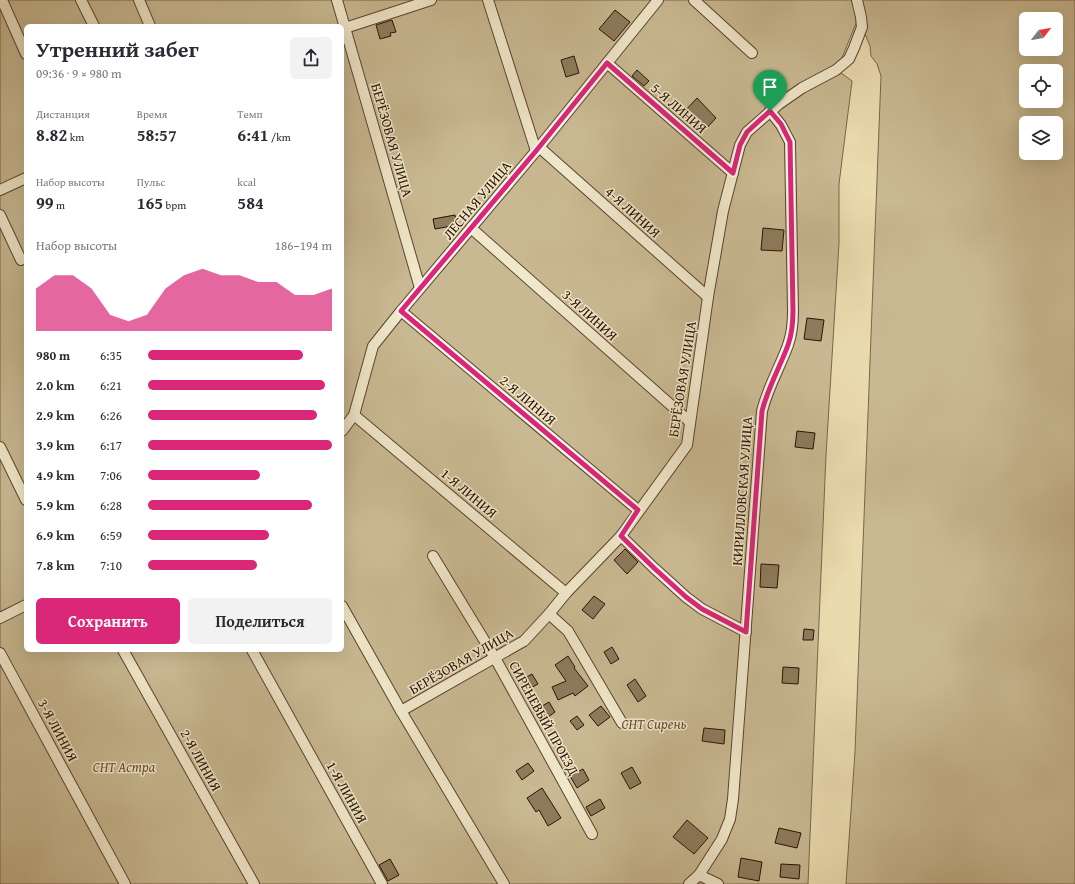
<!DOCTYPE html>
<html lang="ru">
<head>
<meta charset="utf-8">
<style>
  body { margin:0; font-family:"Gentium Book Plus",serif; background:#f2f2f3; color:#2b2b33; height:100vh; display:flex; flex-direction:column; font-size:15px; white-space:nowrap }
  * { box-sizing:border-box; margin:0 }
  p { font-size:13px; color:#7c7c81 }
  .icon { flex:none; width:22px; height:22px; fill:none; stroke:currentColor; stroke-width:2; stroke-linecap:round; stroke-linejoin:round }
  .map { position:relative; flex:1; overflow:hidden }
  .drawer { position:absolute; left:24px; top:24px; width:320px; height:628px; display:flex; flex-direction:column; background:#fff; border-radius:6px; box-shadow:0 4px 16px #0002 }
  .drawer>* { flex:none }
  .needle { width:26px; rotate:59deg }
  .controls { position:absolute; left:1019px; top:12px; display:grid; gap:8px }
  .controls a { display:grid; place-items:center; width:44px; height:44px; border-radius:6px; background:#fff; box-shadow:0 4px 16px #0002; font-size:20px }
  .pin { position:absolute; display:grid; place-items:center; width:34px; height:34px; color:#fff; margin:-41px -17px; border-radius:50% 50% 50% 0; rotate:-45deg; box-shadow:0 0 4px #0007 }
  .pin .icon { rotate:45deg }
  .round { display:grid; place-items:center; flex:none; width:42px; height:42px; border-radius:6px; background:#f2f2f3 }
  .head { display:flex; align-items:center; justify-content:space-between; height:68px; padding:0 12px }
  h1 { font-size:22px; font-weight:600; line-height:30px }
  .figures { display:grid; grid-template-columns:repeat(3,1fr); gap:6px; height:68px; padding:4px 12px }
  .figures div { display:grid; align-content:center }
  .figures b { font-size:17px; font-weight:600 }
  .figures small { font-size:11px; font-weight:400 }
  .figures p { font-size:11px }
  .chart { height:112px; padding:8px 12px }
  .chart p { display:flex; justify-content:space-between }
  .chart svg { width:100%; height:72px; margin-top:4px; fill:#db2777; opacity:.7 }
  .cta { display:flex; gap:8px; margin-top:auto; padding:8px 12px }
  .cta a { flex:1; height:46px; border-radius:6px; background:#db2777; color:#fff; font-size:16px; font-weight:600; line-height:46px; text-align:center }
  .cta a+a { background:#f2f2f3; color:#2b2b33 }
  ul { padding:0 12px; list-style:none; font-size:13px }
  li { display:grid; grid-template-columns:64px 48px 1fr; align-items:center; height:30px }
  li i { height:10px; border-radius:5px; background:#db2777 }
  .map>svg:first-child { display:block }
</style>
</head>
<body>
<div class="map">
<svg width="1075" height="884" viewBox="0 0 1075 884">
  <rect width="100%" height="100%" fill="#eadbaf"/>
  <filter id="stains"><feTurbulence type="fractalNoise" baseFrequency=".005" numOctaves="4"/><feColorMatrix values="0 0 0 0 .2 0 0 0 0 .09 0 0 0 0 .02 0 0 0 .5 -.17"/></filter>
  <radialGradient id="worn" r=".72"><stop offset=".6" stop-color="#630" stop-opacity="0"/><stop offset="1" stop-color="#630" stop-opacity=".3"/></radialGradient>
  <path fill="#c9b992" stroke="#79664a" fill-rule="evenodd" d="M 0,0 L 1075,0 L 1075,884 L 846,884 L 855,752 L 881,76 L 877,64 L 871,56 L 870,46 L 862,27 L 859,16 L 837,70 L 852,81 L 839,184 L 839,243 L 826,455 L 808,884 L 0,884 ZM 1026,19 L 1056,19 L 1056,49 L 1026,49 ZM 26,26 L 342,26 L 342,650 L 26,650 ZM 1026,71 L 1056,71 L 1056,101 L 1026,101 ZM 1026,123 L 1056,123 L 1056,153 L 1026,153 Z"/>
  <g fill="#8d7b5c" stroke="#291203">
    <path d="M 615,10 L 630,22 L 614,41 L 599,29 Z"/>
    <path d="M 392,20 L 396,32 L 390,33 L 391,36 L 380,39 L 376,25 Z"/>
    <path d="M 574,56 L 579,73 L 566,77 L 561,60 Z"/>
    <path d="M 637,70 L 649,81 L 644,86 L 632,76 Z"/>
    <path d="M 697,98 L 716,118 L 702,133 L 682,114 Z"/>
    <path d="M 455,215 L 457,225 L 435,229 L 433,219 Z"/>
    <path d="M 763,228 L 784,230 L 782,251 L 761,250 Z"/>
    <path d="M 807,318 L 824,320 L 821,341 L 804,339 Z"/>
    <path d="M 797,431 L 815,433 L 813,449 L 795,447 Z"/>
    <path d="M 625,549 L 638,562 L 627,574 L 614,560 Z"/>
    <path d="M 761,564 L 779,565 L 777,588 L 760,587 Z"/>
    <path d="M 594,596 L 605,604 L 593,619 L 582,610 Z"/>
    <path d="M 804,629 L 814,630 L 813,640 L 803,640 Z"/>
    <path d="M 612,647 L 619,659 L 611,664 L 604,652 Z"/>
    <path d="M 568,656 L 575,667 L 574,668 L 588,686 L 575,696 L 573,693 L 558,700 L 552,687 L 566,681 L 555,665 Z"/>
    <path d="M 783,667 L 799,668 L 798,684 L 782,683 Z"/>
    <path d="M 532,674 L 538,684 L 527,690 L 522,680 Z"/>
    <path d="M 635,679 L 646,696 L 638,702 L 627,685 Z"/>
    <path d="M 549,702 L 555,712 L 544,720 L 537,709 Z"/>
    <path d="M 601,706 L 610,717 L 598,726 L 589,715 Z"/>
    <path d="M 577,716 L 584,725 L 577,730 L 570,721 Z"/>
    <path d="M 704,728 L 725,730 L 724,744 L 702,741 Z"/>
    <path d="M 528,763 L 534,771 L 522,780 L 516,771 Z"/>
    <path d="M 632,767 L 641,783 L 630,789 L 621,773 Z"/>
    <path d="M 583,769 L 589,780 L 577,788 L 570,776 Z"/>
    <path d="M 542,788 L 561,818 L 548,826 L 539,810 L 536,812 L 527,798 Z"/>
    <path d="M 600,799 L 605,808 L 591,816 L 586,807 Z"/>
    <path d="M 687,820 L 708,838 L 694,854 L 673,837 Z"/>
    <path d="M 779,828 L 801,833 L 797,848 L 775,843 Z"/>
    <path d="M 741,858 L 762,862 L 759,881 L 738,877 Z"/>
    <path d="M 390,859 L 399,875 L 388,881 L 379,865 Z"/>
    <path d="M 781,864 L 800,865 L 799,879 L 780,877 Z"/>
  </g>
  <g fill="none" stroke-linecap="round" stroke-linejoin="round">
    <defs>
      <g id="street">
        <path d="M 2,0 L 26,54"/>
        <path d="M 81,0 L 94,26"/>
        <path d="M 139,0 L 150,26"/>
        <path d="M 337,0 L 420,288"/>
        <path d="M 488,0 L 536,151"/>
        <path d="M 694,0 L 752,53"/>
        <path d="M 342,29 L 431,0"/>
        <path d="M 607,63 L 733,173"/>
        <path d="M 539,147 L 708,297"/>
        <path d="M 0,190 L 26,178"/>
        <path d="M 0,215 L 21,260"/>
        <path d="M 471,228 L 690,422"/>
        <path d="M 401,311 L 638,510"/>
        <path d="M 354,415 L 566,593"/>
        <path d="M 342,431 L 354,415 L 373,346 L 401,311 L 536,151 L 658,0"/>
        <path d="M 0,447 L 26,500"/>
        <path d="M 621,536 L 654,568 L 686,597 L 702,609 L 746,632"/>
        <path d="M 433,556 L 495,658 L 592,834"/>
        <path d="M 342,606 L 401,711 L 504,884"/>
        <path d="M 549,614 L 568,631 L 622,723"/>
        <path d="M 0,618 L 26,605"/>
        <path d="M 123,650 L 254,884"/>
        <path d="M 252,650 L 382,884"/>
        <path d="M 0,653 L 125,884"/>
        <path d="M 401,711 L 524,641 L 549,614 L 566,593 L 621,536 L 687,445 L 708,297 L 723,211 L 740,145 L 747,132 L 779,104 L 802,88 L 836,70 L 849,59 L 854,48 L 862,27 L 861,17 L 857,0"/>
        <path d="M 699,875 L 718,884"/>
        <path d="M 689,884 L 699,875 L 722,839 L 730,819 L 733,799 L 762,411 C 768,387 780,367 788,345 C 792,334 793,322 793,311 L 790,142 L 781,125 L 770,111"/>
      </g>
    </defs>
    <use href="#street" stroke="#59442e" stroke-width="12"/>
    <use href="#street" stroke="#f1e8cb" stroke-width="10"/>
  </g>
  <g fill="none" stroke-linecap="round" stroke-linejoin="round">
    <defs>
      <path id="route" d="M 607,63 L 733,173 L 740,145 L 747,132 L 770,111 L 781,124 L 790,142 L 793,311 C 793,323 792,334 788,345 C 780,367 768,387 762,411 L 746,632 L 702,609 L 686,597 L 654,568 L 621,536 L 638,510 L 401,311 L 536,151 Z"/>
    </defs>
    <use href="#route" stroke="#fff" stroke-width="8"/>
    <use href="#route" stroke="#db2777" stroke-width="5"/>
  </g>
  <g text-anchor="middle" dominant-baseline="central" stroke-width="3" stroke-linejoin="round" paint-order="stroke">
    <g font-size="14" fill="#291203" stroke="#f1e8cb">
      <text transform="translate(679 108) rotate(41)">5-Я ЛИНИЯ</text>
      <text transform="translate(392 140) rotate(74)">БЕРЁЗОВАЯ УЛИЦА</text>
      <text transform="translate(477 200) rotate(-50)">ЛЕСНАЯ УЛИЦА</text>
      <text transform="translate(633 212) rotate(42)">4-Я ЛИНИЯ</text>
      <text transform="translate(590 315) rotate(42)">3-Я ЛИНИЯ</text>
      <text transform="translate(682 379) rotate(-81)">БЕРЁЗОВАЯ УЛИЦА</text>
      <text transform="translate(528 400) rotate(40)">2-Я ЛИНИЯ</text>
      <text transform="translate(742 491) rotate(-86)">КИРИЛЛОВСКАЯ УЛИЦА</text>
      <text transform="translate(469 493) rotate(40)">1-Я ЛИНИЯ</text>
      <text transform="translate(461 661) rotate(-30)">БЕРЁЗОВАЯ УЛИЦА</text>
      <text transform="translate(544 718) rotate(61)">СИРЕНЕВЫЙ ПРОЕЗД</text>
      <text transform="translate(58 730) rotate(62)">3-Я ЛИНИЯ</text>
      <text transform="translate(201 760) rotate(61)">2-Я ЛИНИЯ</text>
      <text transform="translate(347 792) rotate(61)">1-Я ЛИНИЯ</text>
    </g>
    <g font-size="14" font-style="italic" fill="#614c35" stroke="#f1e8cb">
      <text x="654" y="724">СНТ Сирень</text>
      <text x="124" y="767">СНТ Астра</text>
    </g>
  </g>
  <rect width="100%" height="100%" filter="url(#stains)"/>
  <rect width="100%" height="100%" fill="url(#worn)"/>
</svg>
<div class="controls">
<a><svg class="needle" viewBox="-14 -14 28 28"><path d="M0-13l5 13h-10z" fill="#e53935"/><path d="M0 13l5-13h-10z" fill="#7c7c81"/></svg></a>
<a><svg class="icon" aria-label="locate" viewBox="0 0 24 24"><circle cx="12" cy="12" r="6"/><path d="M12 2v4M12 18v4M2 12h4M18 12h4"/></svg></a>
<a><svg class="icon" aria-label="layers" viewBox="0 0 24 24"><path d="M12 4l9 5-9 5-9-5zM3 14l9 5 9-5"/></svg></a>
</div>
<div class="pin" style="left:770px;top:111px;background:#1e9e55"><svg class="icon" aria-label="arrive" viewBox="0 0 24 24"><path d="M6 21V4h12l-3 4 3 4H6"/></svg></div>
<section class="drawer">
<div class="head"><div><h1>Утренний забег</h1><p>09:36 · 9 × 980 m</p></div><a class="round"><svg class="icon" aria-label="share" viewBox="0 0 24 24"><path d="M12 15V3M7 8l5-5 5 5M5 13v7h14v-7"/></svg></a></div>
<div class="figures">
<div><p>Дистанция</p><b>8.82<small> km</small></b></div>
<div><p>Время</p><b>58:57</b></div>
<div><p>Темп</p><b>6:41<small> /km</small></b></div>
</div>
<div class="figures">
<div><p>Набор высоты</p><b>99<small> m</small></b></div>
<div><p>Пульс</p><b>165<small> bpm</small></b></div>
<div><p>kcal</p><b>584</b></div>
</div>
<div class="chart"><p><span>Набор высоты</span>186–194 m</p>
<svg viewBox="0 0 160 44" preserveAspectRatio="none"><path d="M0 44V18L10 10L20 10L30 18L40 34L50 38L60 34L70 18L80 10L90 6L100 10L110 10L120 14L130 14L140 22L150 22L160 18V44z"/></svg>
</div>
<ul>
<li><b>980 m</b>6:35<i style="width:84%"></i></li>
<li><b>2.0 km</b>6:21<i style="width:96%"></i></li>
<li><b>2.9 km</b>6:26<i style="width:92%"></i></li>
<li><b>3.9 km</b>6:17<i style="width:100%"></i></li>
<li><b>4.9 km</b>7:06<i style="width:61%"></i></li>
<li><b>5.9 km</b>6:28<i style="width:89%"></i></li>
<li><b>6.9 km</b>6:59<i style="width:66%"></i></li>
<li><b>7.8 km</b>7:10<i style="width:59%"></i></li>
</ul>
<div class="cta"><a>Сохранить</a><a>Поделиться</a></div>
</section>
</div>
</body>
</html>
